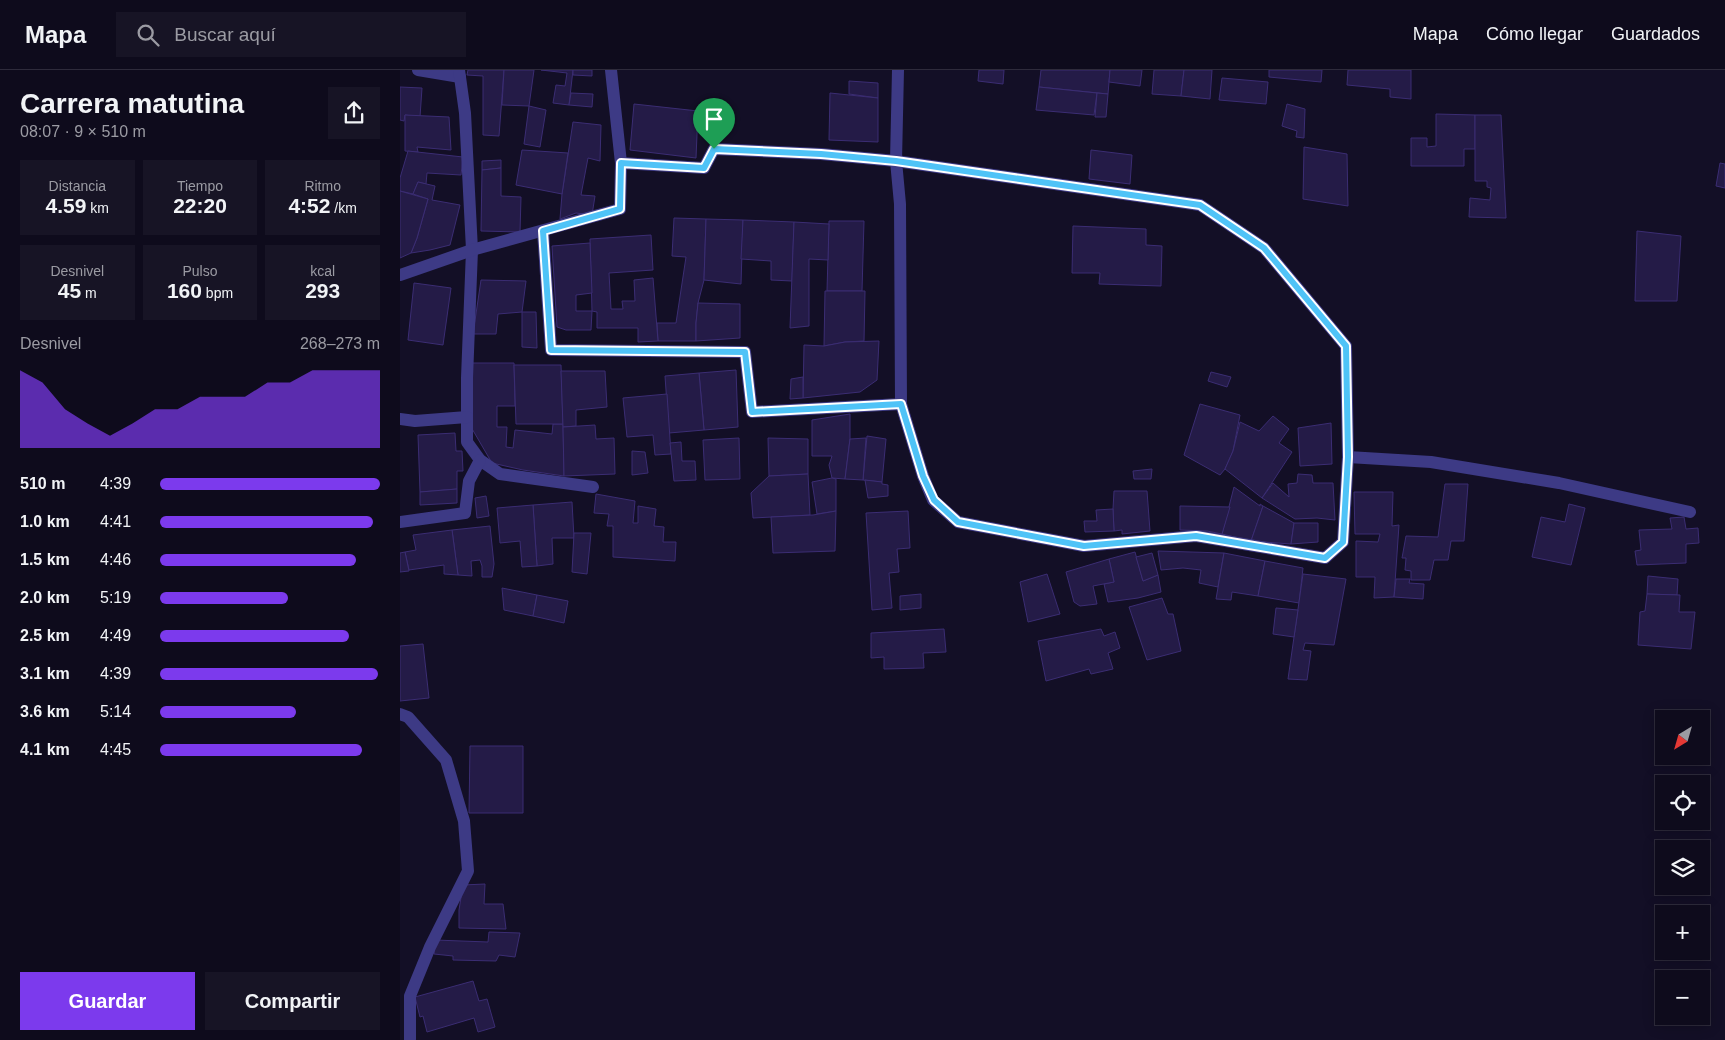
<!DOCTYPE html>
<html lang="es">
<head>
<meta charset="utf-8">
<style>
  body { margin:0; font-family:Helvetica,sans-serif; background:#171425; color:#f1f3f6; height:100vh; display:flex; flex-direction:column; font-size:19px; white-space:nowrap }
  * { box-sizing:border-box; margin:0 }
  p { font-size:16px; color:#9b9ba3 }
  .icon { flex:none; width:28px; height:28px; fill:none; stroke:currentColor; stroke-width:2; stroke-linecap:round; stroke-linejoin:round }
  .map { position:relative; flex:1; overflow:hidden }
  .side { display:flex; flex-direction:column; background:#0e0b1c; width:400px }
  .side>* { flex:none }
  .needle { width:32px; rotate:217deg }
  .controls { position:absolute; left:1255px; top:640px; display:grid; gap:10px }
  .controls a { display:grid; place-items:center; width:55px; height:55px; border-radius:0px; background:#0e0b1c; box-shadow:0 2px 12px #0003,0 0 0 1px #2e2b3b; font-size:25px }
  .pin { position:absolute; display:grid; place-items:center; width:42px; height:42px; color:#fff; margin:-51px -21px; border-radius:50% 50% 50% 0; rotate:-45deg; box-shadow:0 0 5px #0007 }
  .pin .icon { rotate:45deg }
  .round { display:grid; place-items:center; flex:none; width:52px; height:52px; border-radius:0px; background:#171425 }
  .head { display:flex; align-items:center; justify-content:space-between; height:85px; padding:0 20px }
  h1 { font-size:28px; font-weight:800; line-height:38px }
  .figures { display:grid; grid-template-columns:repeat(3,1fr); gap:8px; height:85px; padding:5px 20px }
  .figures div { display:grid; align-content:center; border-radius:0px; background:#171425; text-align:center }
  .figures b { font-size:21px; font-weight:800 }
  .figures small { font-size:14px; font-weight:400 }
  .figures p { font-size:14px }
  .chart { height:140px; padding:10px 20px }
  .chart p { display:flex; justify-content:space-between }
  .chart svg { width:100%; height:90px; margin-top:5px; fill:#7c3aed; opacity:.7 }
  .primary-button { display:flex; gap:10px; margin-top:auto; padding:10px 20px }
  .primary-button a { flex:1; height:58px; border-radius:0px; background:#7c3aed; color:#fff; font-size:20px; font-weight:800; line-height:58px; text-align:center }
  .primary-button a+a { background:#171425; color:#f1f3f6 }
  ul { padding:0 20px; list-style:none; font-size:16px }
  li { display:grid; grid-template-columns:80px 60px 1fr; align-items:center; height:38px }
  li i { height:12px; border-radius:6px; background:#7c3aed }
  header { display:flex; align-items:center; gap:30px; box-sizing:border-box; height:70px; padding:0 25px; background:#0e0b1c; border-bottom:1px solid #2e2b3b }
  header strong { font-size:24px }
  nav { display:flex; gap:28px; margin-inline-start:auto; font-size:18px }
  .search { width:350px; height:45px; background:#171425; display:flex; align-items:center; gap:12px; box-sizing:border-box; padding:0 18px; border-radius:0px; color:#9b9ba3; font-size:19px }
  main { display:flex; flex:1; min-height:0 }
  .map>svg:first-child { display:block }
</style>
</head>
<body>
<header>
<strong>Mapa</strong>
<div class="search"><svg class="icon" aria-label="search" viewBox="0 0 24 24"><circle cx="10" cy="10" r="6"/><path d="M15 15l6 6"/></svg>Buscar aquí</div>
<nav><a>Mapa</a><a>Cómo llegar</a><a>Guardados</a></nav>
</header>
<main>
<section class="side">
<div class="head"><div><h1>Carrera matutina</h1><p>08:07 · 9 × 510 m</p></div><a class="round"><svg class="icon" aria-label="share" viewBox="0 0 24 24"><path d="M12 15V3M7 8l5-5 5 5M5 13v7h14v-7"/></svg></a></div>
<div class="figures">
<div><p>Distancia</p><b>4.59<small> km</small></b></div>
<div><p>Tiempo</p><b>22:20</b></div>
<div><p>Ritmo</p><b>4:52<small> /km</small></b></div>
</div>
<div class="figures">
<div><p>Desnivel</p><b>45<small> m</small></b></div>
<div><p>Pulso</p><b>160<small> bpm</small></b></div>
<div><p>kcal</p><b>293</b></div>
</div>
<div class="chart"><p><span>Desnivel</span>268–273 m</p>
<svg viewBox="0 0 160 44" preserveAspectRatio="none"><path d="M0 44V6L10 12L20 25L30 32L40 38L50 32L60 25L70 25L80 19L90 19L100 19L110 12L120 12L130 6L140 6L150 6L160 6V44z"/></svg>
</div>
<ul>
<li><b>510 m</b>4:39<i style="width:100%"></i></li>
<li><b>1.0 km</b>4:41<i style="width:97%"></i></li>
<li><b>1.5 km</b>4:46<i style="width:89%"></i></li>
<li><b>2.0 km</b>5:19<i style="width:58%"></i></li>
<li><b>2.5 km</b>4:49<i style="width:86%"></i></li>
<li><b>3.1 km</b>4:39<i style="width:99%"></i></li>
<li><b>3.6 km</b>5:14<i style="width:62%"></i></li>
<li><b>4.1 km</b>4:45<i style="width:92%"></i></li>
</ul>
<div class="primary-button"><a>Guardar</a><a>Compartir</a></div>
</section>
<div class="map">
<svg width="1325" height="970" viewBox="0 0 1325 970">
  <rect width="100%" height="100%" fill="#130f26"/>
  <g fill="#241b47" stroke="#3b2d73">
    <path d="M 68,0 L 104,0 L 99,66 L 83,65 L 83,6 L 67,5 Z"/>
    <path d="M 104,0 L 134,0 L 129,36 L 102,35 Z"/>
    <path d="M 141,0 L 173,0 L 169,35 L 153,33 L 156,15 L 165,16 L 167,3 Z"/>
    <path d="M 173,0 L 192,0 L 192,6 L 173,5 Z"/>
    <path d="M 579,0 L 604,0 L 603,14 L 578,11 Z"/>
    <path d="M 641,0 L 710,0 L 708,24 L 639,17 Z"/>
    <path d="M 710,0 L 742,0 L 740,16 L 709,12 Z"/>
    <path d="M 754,0 L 784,0 L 781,26 L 752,24 Z"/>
    <path d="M 784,0 L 812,0 L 810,29 L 781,26 Z"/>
    <path d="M 869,0 L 922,0 L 921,12 L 869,7 Z"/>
    <path d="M 948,0 L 1011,0 L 1011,29 L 990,27 L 990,19 L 947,15 Z"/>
    <path d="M 822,8 L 868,12 L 866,34 L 819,30 Z"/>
    <path d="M 449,11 L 478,13 L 478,28 L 449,24 Z"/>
    <path d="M 0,17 L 22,18 L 20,47 L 5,45 L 4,51 L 0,50 Z"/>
    <path d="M 639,17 L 697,23 L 694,45 L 636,40 Z"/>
    <path d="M 171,23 L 193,24 L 192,37 L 169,35 Z"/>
    <path d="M 430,23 L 478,28 L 478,72 L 429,70 Z"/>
    <path d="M 697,23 L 708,24 L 706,47 L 695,47 Z"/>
    <path d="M 234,34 L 298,41 L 296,88 L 230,80 Z"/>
    <path d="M 887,34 L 905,39 L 904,68 L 896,67 L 897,61 L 882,56 Z"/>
    <path d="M 129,36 L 146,40 L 140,77 L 124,74 Z"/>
    <path d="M 1036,44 L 1075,45 L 1075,79 L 1064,79 L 1064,96 L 1011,96 L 1011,68 L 1027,68 L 1027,77 L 1036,76 Z"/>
    <path d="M 5,45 L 49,47 L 51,80 L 17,77 L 18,82 L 5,81 Z"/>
    <path d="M 1075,45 L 1101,45 L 1106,148 L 1069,147 L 1070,128 L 1090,130 L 1091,118 L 1087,117 L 1087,111 L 1075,111 Z"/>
    <path d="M 173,52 L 201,55 L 200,91 L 188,88 L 181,125 L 195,126 L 192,145 L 176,143 L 160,149 L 162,124 Z"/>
    <path d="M 904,77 L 947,84 L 948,136 L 903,129 Z"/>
    <path d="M 122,80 L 168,83 L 162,124 L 116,115 Z"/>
    <path d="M 691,80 L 732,85 L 730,114 L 689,109 Z"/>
    <path d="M 8,81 L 63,87 L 61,105 L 27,103 L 26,114 L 18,112 L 13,124 L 0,121 L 0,108 Z"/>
    <path d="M 101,90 L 101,98 L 82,100 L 82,91 Z"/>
    <path d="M 1320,93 L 1325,94 L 1325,118 L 1316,116 Z"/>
    <path d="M 101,98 L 101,126 L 121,127 L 120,162 L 81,161 L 82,100 Z"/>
    <path d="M 18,112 L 35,116 L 32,130 L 60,135 L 50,175 L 30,180 L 11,183 L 17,168 L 28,129 L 13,124 Z"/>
    <path d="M 0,121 L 28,129 L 17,168 L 11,183 L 0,188 Z"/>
    <path d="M 274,148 L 306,149 L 304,210 L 298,233 L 296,253 L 296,271 L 258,271 L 257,253 L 276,253 L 286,187 L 272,186 Z"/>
    <path d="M 306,149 L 343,150 L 341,214 L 304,210 Z"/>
    <path d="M 343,150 L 394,152 L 392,211 L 371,210 L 371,191 L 341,189 Z"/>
    <path d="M 429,151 L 464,151 L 462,221 L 427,221 Z"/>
    <path d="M 394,152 L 429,154 L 428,190 L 409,189 L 409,256 L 390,258 Z"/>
    <path d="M 673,156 L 746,159 L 746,175 L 762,176 L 761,216 L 699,214 L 700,203 L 672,203 Z"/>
    <path d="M 1237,161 L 1281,166 L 1277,231 L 1235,231 Z"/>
    <path d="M 251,165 L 253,200 L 209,203 L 211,239 L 223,239 L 222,231 L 235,231 L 234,210 L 253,208 L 258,271 L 238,272 L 238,258 L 197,258 L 197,242 L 192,241 L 190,169 Z"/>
    <path d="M 190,173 L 192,223 L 176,225 L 176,241 L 192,241 L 191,260 L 166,260 L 157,257 L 152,176 Z"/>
    <path d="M 81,210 L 126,211 L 122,242 L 98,244 L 96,264 L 73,264 Z"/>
    <path d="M 14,213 L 51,218 L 43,275 L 8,270 Z"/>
    <path d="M 425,221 L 465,221 L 464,271 L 445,272 L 424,276 Z"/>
    <path d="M 298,233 L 340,234 L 340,268 L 296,271 L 296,253 Z"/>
    <path d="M 122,242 L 136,242 L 137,278 L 122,277 Z"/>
    <path d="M 479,271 L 477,310 L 460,322 L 403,328 L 404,275 L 424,276 L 445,272 Z"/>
    <path d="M 70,293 L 114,293 L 115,336 L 97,336 L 97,357 L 107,357 L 106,377 L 113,378 L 115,360 L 152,364 L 153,354 L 163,354 L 164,406 L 123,400 L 92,393 L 71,357 Z"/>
    <path d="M 114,295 L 161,295 L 163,354 L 116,354 Z"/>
    <path d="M 336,300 L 338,357 L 304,360 L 299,303 Z"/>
    <path d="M 161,301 L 205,301 L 207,337 L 176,340 L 176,356 L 163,357 Z"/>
    <path d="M 811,302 L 831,307 L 827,317 L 808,311 Z"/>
    <path d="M 299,303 L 304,360 L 269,363 L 265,306 Z"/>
    <path d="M 403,307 L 403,328 L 390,329 L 391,309 Z"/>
    <path d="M 267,324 L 271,384 L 255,385 L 253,365 L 227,367 L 223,328 Z"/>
    <path d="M 800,334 L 840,345 L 833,381 L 825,399 L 820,405 L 784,385 Z"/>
    <path d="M 450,344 L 450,369 L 445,409 L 432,408 L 429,395 L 432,386 L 412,386 L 412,350 Z"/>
    <path d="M 873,346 L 889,359 L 879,373 L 892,382 L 862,428 L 825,399 L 833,381 L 840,352 L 859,361 Z"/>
    <path d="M 931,353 L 932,394 L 900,396 L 898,358 Z"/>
    <path d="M 195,355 L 196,369 L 214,368 L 215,404 L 164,406 L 163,357 Z"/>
    <path d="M 55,363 L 56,381 L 62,381 L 63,401 L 57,401 L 57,419 L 20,422 L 18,365 Z"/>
    <path d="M 467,366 L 486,369 L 482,412 L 463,410 Z"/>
    <path d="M 339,368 L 340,409 L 305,410 L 303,370 Z"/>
    <path d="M 368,368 L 408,369 L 408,404 L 369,406 Z"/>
    <path d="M 466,368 L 463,410 L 445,409 L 450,369 Z"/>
    <path d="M 281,372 L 282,391 L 295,391 L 296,410 L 274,411 L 270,373 Z"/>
    <path d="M 232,381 L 245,382 L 248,403 L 232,405 Z"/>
    <path d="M 752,399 L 751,409 L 734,409 L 733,401 Z"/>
    <path d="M 408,404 L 410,445 L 353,448 L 351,423 L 369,406 Z"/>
    <path d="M 898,404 L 912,405 L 913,413 L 933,413 L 935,450 L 917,448 L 895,449 L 862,428 L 873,413 L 889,427 L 888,414 L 897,413 Z"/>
    <path d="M 432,408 L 436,409 L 436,441 L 417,444 L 412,412 Z"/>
    <path d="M 465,410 L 482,412 L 482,414 L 488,415 L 488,426 L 468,428 Z"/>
    <path d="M 1045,414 L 1068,414 L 1064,471 L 1051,471 L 1048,490 L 1034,490 L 1030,510 L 1011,510 L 1011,501 L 1005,500 L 1006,488 L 1002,488 L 1006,466 L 1038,467 Z"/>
    <path d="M 834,417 L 860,436 L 860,434 L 863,436 L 851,471 L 822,464 Z"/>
    <path d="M 57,419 L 57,433 L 20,435 L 20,422 Z"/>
    <path d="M 714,421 L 747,421 L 750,461 L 722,464 L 722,460 L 714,461 L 713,439 Z"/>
    <path d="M 954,422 L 993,422 L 992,456 L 999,455 L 994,527 L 974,528 L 975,507 L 956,507 L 956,471 L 978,472 L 980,464 L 955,464 Z"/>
    <path d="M 196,424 L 235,431 L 233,453 L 238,453 L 238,436 L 256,439 L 254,456 L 264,457 L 263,472 L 276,472 L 275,491 L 213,487 L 213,456 L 207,456 L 209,444 L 194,443 Z"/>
    <path d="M 86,426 L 89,446 L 77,448 L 75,428 Z"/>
    <path d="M 172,432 L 174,468 L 152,468 L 153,494 L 137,496 L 133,435 Z"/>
    <path d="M 1169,434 L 1185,438 L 1171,495 L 1132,487 L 1141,447 L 1165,452 Z"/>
    <path d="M 133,435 L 137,496 L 122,497 L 120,471 L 100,473 L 97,438 Z"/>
    <path d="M 780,436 L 830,437 L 822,464 L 807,461 L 780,460 Z"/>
    <path d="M 863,436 L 894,453 L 891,474 L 851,471 Z"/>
    <path d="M 713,439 L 714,461 L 685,462 L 684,451 L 697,451 L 696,440 Z"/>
    <path d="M 436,441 L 435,481 L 373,483 L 371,447 L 413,445 Z"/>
    <path d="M 508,441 L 510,478 L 497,479 L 499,502 L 489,503 L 492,538 L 472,540 L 466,443 Z"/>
    <path d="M 1284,447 L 1286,459 L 1298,458 L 1299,473 L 1286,474 L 1286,493 L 1237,495 L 1235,481 L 1241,480 L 1239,460 L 1272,459 L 1270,448 Z"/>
    <path d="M 894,453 L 918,453 L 918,472 L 891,474 Z"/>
    <path d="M 90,456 L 94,494 L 92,507 L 82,507 L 82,496 L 80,490 L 71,491 L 72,506 L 58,505 L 52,460 Z"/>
    <path d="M 52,460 L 58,505 L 44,504 L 44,495 L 9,500 L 5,482 L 16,480 L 13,465 Z"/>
    <path d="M 174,463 L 191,463 L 187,504 L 172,502 Z"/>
    <path d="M 758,481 L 824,483 L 818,517 L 799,513 L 801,500 L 783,498 L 761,500 Z"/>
    <path d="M 5,482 L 9,501 L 0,502 L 0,483 Z"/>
    <path d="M 735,482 L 743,511 L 758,505 L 761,522 L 738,528 L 708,532 L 704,514 L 714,512 L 709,489 Z"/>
    <path d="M 752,483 L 758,505 L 743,511 L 736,487 Z"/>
    <path d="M 824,483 L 865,491 L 858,526 L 832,522 L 831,530 L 816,529 Z"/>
    <path d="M 709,489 L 714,512 L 693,516 L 697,534 L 680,536 L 674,532 L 666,502 Z"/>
    <path d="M 865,491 L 903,498 L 899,533 L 858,526 Z"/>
    <path d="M 647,504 L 660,544 L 628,552 L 620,512 Z"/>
    <path d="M 903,504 L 946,509 L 934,575 L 905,573 L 903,580 L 911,581 L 907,610 L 888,609 Z"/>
    <path d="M 1248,506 L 1278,509 L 1277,525 L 1247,524 Z"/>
    <path d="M 996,509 L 1010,509 L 1009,513 L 1024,514 L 1023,529 L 994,527 Z"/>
    <path d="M 102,518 L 137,525 L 133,546 L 104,540 Z"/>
    <path d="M 521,524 L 521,538 L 500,540 L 500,526 Z"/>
    <path d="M 1247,524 L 1280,525 L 1279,542 L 1295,542 L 1291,579 L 1238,575 L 1240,542 L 1245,541 Z"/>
    <path d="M 137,525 L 168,531 L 164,553 L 133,546 Z"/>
    <path d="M 762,528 L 768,544 L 773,544 L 781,581 L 747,590 L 729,537 Z"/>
    <path d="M 876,538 L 898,540 L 894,567 L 873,564 Z"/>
    <path d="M 544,559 L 546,582 L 523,583 L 524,598 L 484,599 L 484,587 L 471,588 L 471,563 Z"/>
    <path d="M 701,559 L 704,566 L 715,562 L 720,578 L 708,583 L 713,599 L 691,604 L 689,599 L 646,611 L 638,571 Z"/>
    <path d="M 23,574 L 29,628 L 0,631 L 0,576 Z"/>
    <path d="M 70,676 L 123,676 L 123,743 L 69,743 Z"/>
    <path d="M 85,814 L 84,834 L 103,834 L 106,859 L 59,858 L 59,840 L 63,815 Z"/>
    <path d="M 89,862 L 120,863 L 115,887 L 99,885 L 96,891 L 53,890 L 53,886 L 34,884 L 35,870 L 88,872 Z"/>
    <path d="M 73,911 L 79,931 L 87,929 L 95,957 L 78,962 L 74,948 L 27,962 L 23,946 L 20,947 L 15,927 Z"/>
  </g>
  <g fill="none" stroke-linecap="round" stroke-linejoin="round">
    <g stroke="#3d3a85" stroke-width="12">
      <path d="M 18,0 L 60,7"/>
      <path d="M 59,0 L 65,43 L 72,180 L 67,308 L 67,372 L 80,390 L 100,404 L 193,417"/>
      <path d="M 221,93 L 304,98 L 314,79 L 421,84 L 496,91 L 800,135 L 864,178 L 946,276 L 948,387 L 943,472 L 925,488 L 796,466 L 684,476 L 558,452 L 533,430 L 523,406 L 501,334"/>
      <path d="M 143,161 L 151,280 L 345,282 L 352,342 L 501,334 L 500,134 L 496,91 L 498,0"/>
      <path d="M 0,205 L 72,180 L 220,139 L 221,93 L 211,0"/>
      <path d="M 0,349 L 15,351 L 67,347"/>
      <path d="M 948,387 L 1031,392 L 1159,413 L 1290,442"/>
      <path d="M 0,452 L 65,443 L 69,411 L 80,390"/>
      <path d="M 0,644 L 8,647 L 46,690 L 64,751 L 68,801 L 30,877 L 10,926 L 10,969"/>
    </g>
  </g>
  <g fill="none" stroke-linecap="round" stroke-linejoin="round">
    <defs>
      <path id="route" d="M 314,79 L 421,84 L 496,91 L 800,135 L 864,178 L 946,276 L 948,387 L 943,472 L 925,488 L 796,466 L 684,476 L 558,452 L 534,430 L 523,406 L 501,334 L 352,342 L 345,282 L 151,280 L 143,161 L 220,139 L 221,93 L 304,98 Z"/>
    </defs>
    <use href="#route" stroke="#fff" stroke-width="10"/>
    <use href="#route" stroke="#4fc3f7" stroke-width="6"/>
  </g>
</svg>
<div class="controls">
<a><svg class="needle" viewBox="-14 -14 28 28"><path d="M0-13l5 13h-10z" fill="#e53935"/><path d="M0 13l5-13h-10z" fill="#9b9ba3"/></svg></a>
<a><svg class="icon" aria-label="locate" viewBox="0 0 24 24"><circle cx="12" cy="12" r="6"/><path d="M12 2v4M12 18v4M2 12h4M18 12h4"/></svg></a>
<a><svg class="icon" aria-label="layers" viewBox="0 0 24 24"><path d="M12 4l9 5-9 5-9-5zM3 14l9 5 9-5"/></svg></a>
<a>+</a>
<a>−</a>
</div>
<div class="pin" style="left:314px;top:79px;background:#1e9e55"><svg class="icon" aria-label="arrive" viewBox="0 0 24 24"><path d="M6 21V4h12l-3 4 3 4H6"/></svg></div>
</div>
</main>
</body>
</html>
